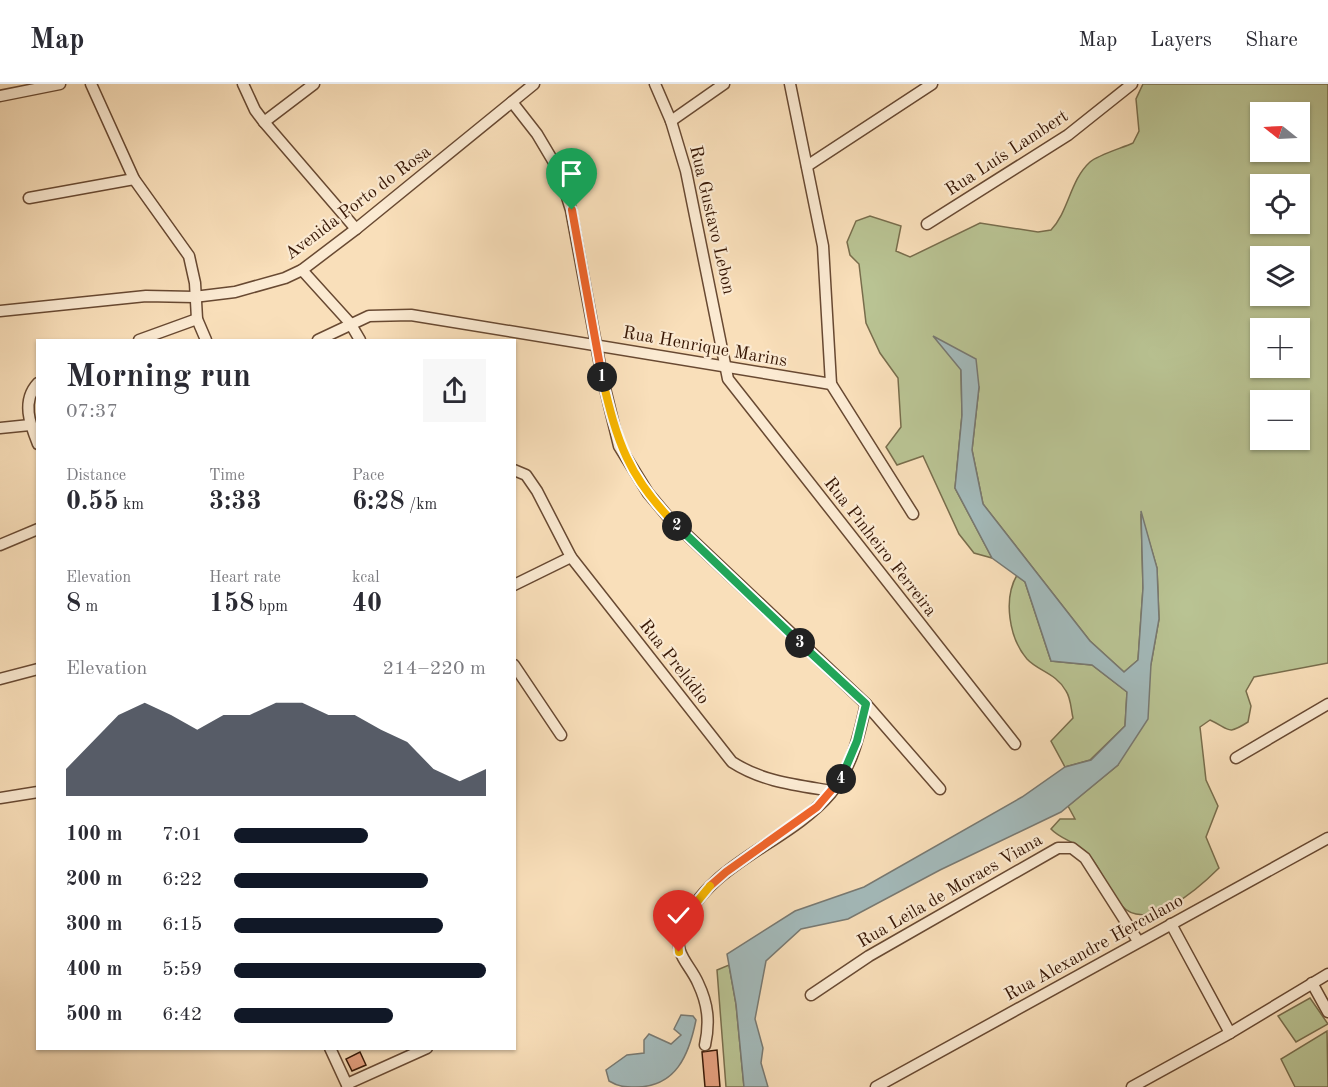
<!DOCTYPE html>
<html lang="en">
<head>
<meta charset="utf-8">
<style>
  body { margin:0; font-family:"Old Standard TT",serif; background:#f7f7f7; color:#2b2b33; height:100vh; display:flex; flex-direction:column; font-size:22px; white-space:nowrap }
  * { box-sizing:border-box; margin:0 }
  p { font-size:20px; color:#7c7c81 }
  .icon { flex:none; width:33px; height:33px; fill:none; stroke:currentColor; stroke-width:2; stroke-linecap:round; stroke-linejoin:round }
  .map { position:relative; flex:1; overflow:hidden }
  .details { position:absolute; left:36px; top:255px; width:480px; height:711px; display:flex; flex-direction:column; background:#fff; border-radius:0px; box-shadow:0 2px 4px #0004 }
  .details>* { flex:none }
  .needle { width:39px; rotate:288deg }
  .fabs { position:absolute; left:1250px; top:18px; display:grid; gap:12px }
  .fabs a { display:grid; place-items:center; width:60px; height:60px; border-radius:0px; background:#fff; box-shadow:0 2px 4px #0004; font-size:30px }
  .pin { position:absolute; display:grid; place-items:center; width:51px; height:51px; color:#fff; margin:-62px -26px; border-radius:50% 50% 50% 0; rotate:-45deg; box-shadow:0 0 6px #0007 }
  .pin .icon { rotate:45deg }
  .km { position:absolute; width:30px; height:30px; margin:-15px; border-radius:50%; background:#222; color:#fff; font-size:16px; line-height:30px; text-align:center }
  .round { display:grid; place-items:center; flex:none; width:63px; height:63px; border-radius:0px; background:#f7f7f7 }
  .overview { display:flex; align-items:center; justify-content:space-between; height:102px; padding:0 30px }
  h1 { font-size:33px; font-weight:700; line-height:45px }
  .metrics { display:grid; grid-template-columns:repeat(3,1fr); gap:9px; height:102px; padding:6px 30px }
  .metrics div { display:grid; align-content:center }
  .metrics b { font-size:26px; font-weight:700 }
  .metrics small { font-size:16px; font-weight:400 }
  .metrics p { font-size:16px }
  .chart { height:168px; padding:12px 30px }
  .chart p { display:flex; justify-content:space-between }
  .chart svg { width:100%; height:108px; margin-top:6px; fill:#111827; opacity:.7 }
  ul { padding:0 30px; list-style:none; font-size:20px }
  li { display:grid; grid-template-columns:96px 72px 1fr; align-items:center; height:45px }
  li i { height:15px; border-radius:8px; background:#111827 }
  header { display:flex; align-items:center; gap:36px; box-sizing:border-box; height:84px; padding:0 30px; background:#fff; border-bottom:2px solid #e1e1e2 }
  header strong { font-size:28px }
  nav { display:flex; gap:33px; margin-inline-start:auto; font-size:21px }
  .map>svg:first-child { display:block }
</style>
</head>
<body>
<header>
<strong>Map</strong>
<nav><a>Map</a><a>Layers</a><a>Share</a></nav>
</header>
<div class="map">
<svg width="1328" height="1003" viewBox="0 0 1328 1003">
  <rect width="100%" height="100%" fill="#f9dfba"/>
  <filter id="stains"><feTurbulence type="fractalNoise" baseFrequency=".00333" numOctaves="4"/><feColorMatrix values="0 0 0 0 .2 0 0 0 0 .09 0 0 0 0 .02 0 0 0 .5 -.17"/></filter>
  <radialGradient id="worn" r=".72"><stop offset=".6" stop-color="#630" stop-opacity="0"/><stop offset="1" stop-color="#630" stop-opacity=".3"/></radialGradient>
  <g fill="#b9c393" stroke="#786d4c" stroke-width="1.5" fill-rule="evenodd">
    <path d="M 1143,0 L 1328,0 L 1328,579 L 1254,593 L 1246,607 L 1251,622 L 1248,638 C 1226,652 1230,645 1210,636 L 1200,643 L 1206,696 L 1218,722 L 1206,753 L 1219,784 C 1200,803 1147,851 1121,821 C 1108,806 1102,786 1089,771 C 1078,758 1061,756 1051,745 L 1060,735 L 1075,735 L 1068,722 L 1118,681 L 1151,580 L 1159,535 L 1157,484 L 1141,430 L 1143,504 L 1138,576 L 1124,588 L 1090,557 L 983,420 L 972,366 L 979,303 L 961,286 L 962,331 L 955,404 L 992,474 L 974,469 L 959,450 L 923,372 L 897,381 L 886,363 L 901,343 L 898,294 L 880,269 L 866,239 L 859,180 L 850,171 L 847,158 L 856,137 L 870,132 L 901,142 L 896,167 L 910,173 L 980,139 L 1038,148 L 1051,146 C 1069,127 1070,96 1090,78 C 1098,71 1122,64 1133,59 L 1139,47 L 1136,15 ZM 1260,28 L 1299,28 L 1299,68 L 1260,68 ZM 1260,100 L 1299,100 L 1299,140 L 1260,140 ZM 1260,172 L 1299,172 L 1299,212 L 1260,212 ZM 1260,244 L 1299,244 L 1299,284 L 1260,284 ZM 1260,316 L 1299,316 L 1299,356 L 1260,356 Z"/>
    <path d="M 1017,491 L 1025,498 L 1051,577 L 1092,581 L 1127,608 L 1125,642 L 1090,676 L 1065,683 L 1051,657 L 1073,634 C 1071,626 1071,614 1066,607 C 1056,589 1038,587 1027,575 C 1009,554 1003,515 1017,491 Z"/>
    <path d="M 729,881 L 736,920 L 744,1003 L 726,1003 L 717,886 Z"/>
    <path d="M 1310,914 L 1328,940 L 1296,958 L 1278,932 Z"/>
    <path d="M 1327,947 L 1328,1003 L 1295,1003 L 1281,975 Z"/>
  </g>
  <g fill="#a3babb" stroke="#787972" stroke-width="1.5">
    <path d="M 933,252 L 976,275 L 979,303 L 972,366 L 983,420 L 1090,557 L 1124,588 L 1138,576 L 1143,504 L 1141,427 L 1157,484 L 1159,535 L 1151,580 L 1148,635 L 1118,681 L 1061,728 L 940,786 L 848,835 L 801,845 L 766,877 L 755,935 L 763,964 L 761,979 L 768,1003 L 744,1003 L 736,920 L 727,870 L 795,827 L 864,803 L 1022,713 L 1065,683 L 1091,676 L 1125,642 L 1127,608 L 1092,581 L 1051,577 L 1025,498 L 992,474 L 955,404 L 962,331 L 961,286 Z"/>
    <path d="M 681,931 L 693,932 L 696,936 C 689,971 676,1003 636,1003 C 625,1003 619,1003 609,997 L 606,986 L 627,971 L 644,969 L 644,956 L 649,950 L 671,960 L 681,951 L 674,945 Z"/>
  </g>
  <g fill="#e7a180" stroke="#371705" stroke-width="1.5">
    <path d="M 717,966 L 720,1003 L 705,1003 L 702,968 Z"/>
    <path d="M 360,968 L 366,981 L 352,987 L 346,975 Z"/>
  </g>
  <g fill="none" stroke-linecap="round" stroke-linejoin="round">
    <defs>
      <g id="street">
        <path d="M 91,0 L 134,95 L 189,172 L 195,199 L 197,235 L 206,256"/>
        <path d="M 243,0 L 255,26 L 264,38 L 356,145"/>
        <path d="M 655,0 L 671,37 L 686,87 L 728,295 L 1015,660"/>
        <path d="M 790,0 L 823,162 L 831,300 L 913,430"/>
        <path d="M 0,12 L 60,0"/>
        <path d="M 512,18 L 537,50 L 559,87 L 571,126 L 602,292 L 619,362 L 648,409 L 669,434 L 866,620 L 940,705"/>
        <path d="M 671,37 L 724,0"/>
        <path d="M 264,38 L 314,0"/>
        <path d="M 807,82 L 932,0"/>
        <path d="M 29,114 L 134,95"/>
        <path d="M 927,140 L 1068,51 L 1132,0"/>
        <path d="M 302,186 L 350,239 L 360,256"/>
        <path d="M 0,227 L 146,212 L 194,213 L 235,208 L 285,194 L 302,186 L 356,145 L 534,0"/>
        <path d="M 139,256 L 197,235"/>
        <path d="M 318,256 L 369,232 L 411,231 L 831,300"/>
        <path d="M 38,299 C 21,317 30,340 38,360"/>
        <path d="M 0,344 L 30,341"/>
        <path d="M 514,386 L 526,391 L 537,407 L 571,473 L 732,678 C 763,698 796,701 832,707"/>
        <path d="M 0,461 L 38,445"/>
        <path d="M 514,501 L 571,473"/>
        <path d="M 514,581 L 561,651"/>
        <path d="M 0,595 L 38,585"/>
        <path d="M 1236,674 L 1328,620"/>
        <path d="M 0,714 L 38,708"/>
        <path d="M 1171,840 L 1230,949"/>
        <path d="M 1312,899 L 1328,928"/>
        <path d="M 811,911 L 869,872 L 1058,764 L 1072,764 L 1085,774 L 1138,857"/>
        <path d="M 705,961 C 710,938 708,920 698,899 C 690,880 672,869 681,846 C 707,778 787,761 831,709 C 852,683 859,652 866,620"/>
        <path d="M 330,964 L 348,1003"/>
        <path d="M 347,1000 L 427,964"/>
        <path d="M 876,1003 L 1328,754"/>
        <path d="M 1132,1003 L 1230,949 L 1328,890"/>
      </g>
    </defs>
    <use href="#street" stroke="#684932" stroke-width="13"/>
    <use href="#street" stroke="#fbead2" stroke-width="10"/>
  </g>
  <g fill="none" stroke-linecap="round" stroke-linejoin="round">
    <defs>
      <path id="split-1" d="M 572,126 L 602,293"/>
      <path id="split-2" d="M 602,293 C 617,358 628,393 677,442"/>
      <path id="split-3" d="M 677,442 L 800,559"/>
      <path id="split-4" d="M 800,559 L 866,620 L 857,657 L 841,695"/>
      <path id="split-5" d="M 710,802 L 726,788 L 817,723 L 841,695"/>
      <path id="split-6" d="M 679,868 C 674,843 695,820 710,802"/>
    </defs>
    <use href="#split-1" stroke="#fff" stroke-width="12"/>
    <use href="#split-2" stroke="#fff" stroke-width="12"/>
    <use href="#split-3" stroke="#fff" stroke-width="12"/>
    <use href="#split-4" stroke="#fff" stroke-width="12"/>
    <use href="#split-5" stroke="#fff" stroke-width="12"/>
    <use href="#split-6" stroke="#fff" stroke-width="12"/>
    <use href="#split-1" stroke="#f0652b" stroke-width="8"/>
    <use href="#split-2" stroke="#f5b400" stroke-width="8"/>
    <use href="#split-3" stroke="#22a559" stroke-width="8"/>
    <use href="#split-4" stroke="#22a559" stroke-width="8"/>
    <use href="#split-5" stroke="#f0652b" stroke-width="8"/>
    <use href="#split-6" stroke="#f5b400" stroke-width="8"/>
  </g>
  <g text-anchor="middle" dominant-baseline="central" stroke-width="4.5" stroke-linejoin="round" paint-order="stroke">
    <g font-size="18" fill="#371705" stroke="#fbead2">
      <text transform="translate(1007 69) rotate(-33)">Rua Luís Lambert</text>
      <text transform="translate(358 119) rotate(-37)">Avenida Porto do Rosa</text>
      <text transform="translate(712 136) rotate(77)">Rua Gustavo Lebon</text>
      <text transform="translate(705 263) rotate(10)">Rua Henrique Marins</text>
      <text transform="translate(880 463) rotate(52)">Rua Pinheiro Ferreira</text>
      <text transform="translate(674 578) rotate(52)">Rua Prelúdio</text>
      <text transform="translate(950 807) rotate(-30)">Rua Leila de Moraes Viana</text>
      <text transform="translate(1094 864) rotate(-29)">Rua Alexandre Herculano</text>
    </g>
  </g>
  <rect width="100%" height="100%" filter="url(#stains)"/>
  <rect width="100%" height="100%" fill="url(#worn)"/>
</svg>
<div class="fabs">
<a><svg class="needle" viewBox="-14 -14 28 28"><path d="M0-13l5 13h-10z" fill="#e53935"/><path d="M0 13l5-13h-10z" fill="#7c7c81"/></svg></a>
<a><svg class="icon" aria-label="locate" viewBox="0 0 24 24"><circle cx="12" cy="12" r="6"/><path d="M12 2v4M12 18v4M2 12h4M18 12h4"/></svg></a>
<a><svg class="icon" aria-label="layers" viewBox="0 0 24 24"><path d="M12 4l9 5-9 5-9-5zM3 14l9 5 9-5"/></svg></a>
<a>+</a>
<a>−</a>
</div>
<div class="pin" style="left:572px;top:126px;background:#1e9e55"><svg class="icon" aria-label="arrive" viewBox="0 0 24 24"><path d="M6 21V4h12l-3 4 3 4H6"/></svg></div>
<div class="pin" style="left:679px;top:868px;background:#d93025"><svg class="icon" aria-label="check" viewBox="0 0 24 24"><path d="M5 12l5 5 9-10"/></svg></div>
<b class="km" style="left:602px;top:293px">1</b>
<b class="km" style="left:677px;top:442px">2</b>
<b class="km" style="left:800px;top:559px">3</b>
<b class="km" style="left:841px;top:695px">4</b>
<section class="details">
<div class="overview"><div><h1>Morning run</h1><p>07:37</p></div><a class="round"><svg class="icon" aria-label="share" viewBox="0 0 24 24"><path d="M12 15V3M7 8l5-5 5 5M5 13v7h14v-7"/></svg></a></div>
<div class="metrics">
<div><p>Distance</p><b>0.55<small> km</small></b></div>
<div><p>Time</p><b>3:33</b></div>
<div><p>Pace</p><b>6:28<small> /km</small></b></div>
</div>
<div class="metrics">
<div><p>Elevation</p><b>8<small> m</small></b></div>
<div><p>Heart rate</p><b>158<small> bpm</small></b></div>
<div><p>kcal</p><b>40</b></div>
</div>
<div class="chart"><p><span>Elevation</span>214–220 m</p>
<svg viewBox="0 0 160 44" preserveAspectRatio="none"><path d="M0 44V33L10 22L20 11L30 6L40 11L50 17L60 11L70 11L80 6L90 6L100 11L110 11L120 17L130 22L140 33L150 38L160 33V44z"/></svg>
</div>
<ul>
<li><b>100 m</b>7:01<i style="width:53%"></i></li>
<li><b>200 m</b>6:22<i style="width:77%"></i></li>
<li><b>300 m</b>6:15<i style="width:83%"></i></li>
<li><b>400 m</b>5:59<i style="width:100%"></i></li>
<li><b>500 m</b>6:42<i style="width:63%"></i></li>
</ul>
</section>
</div>
</body>
</html>
